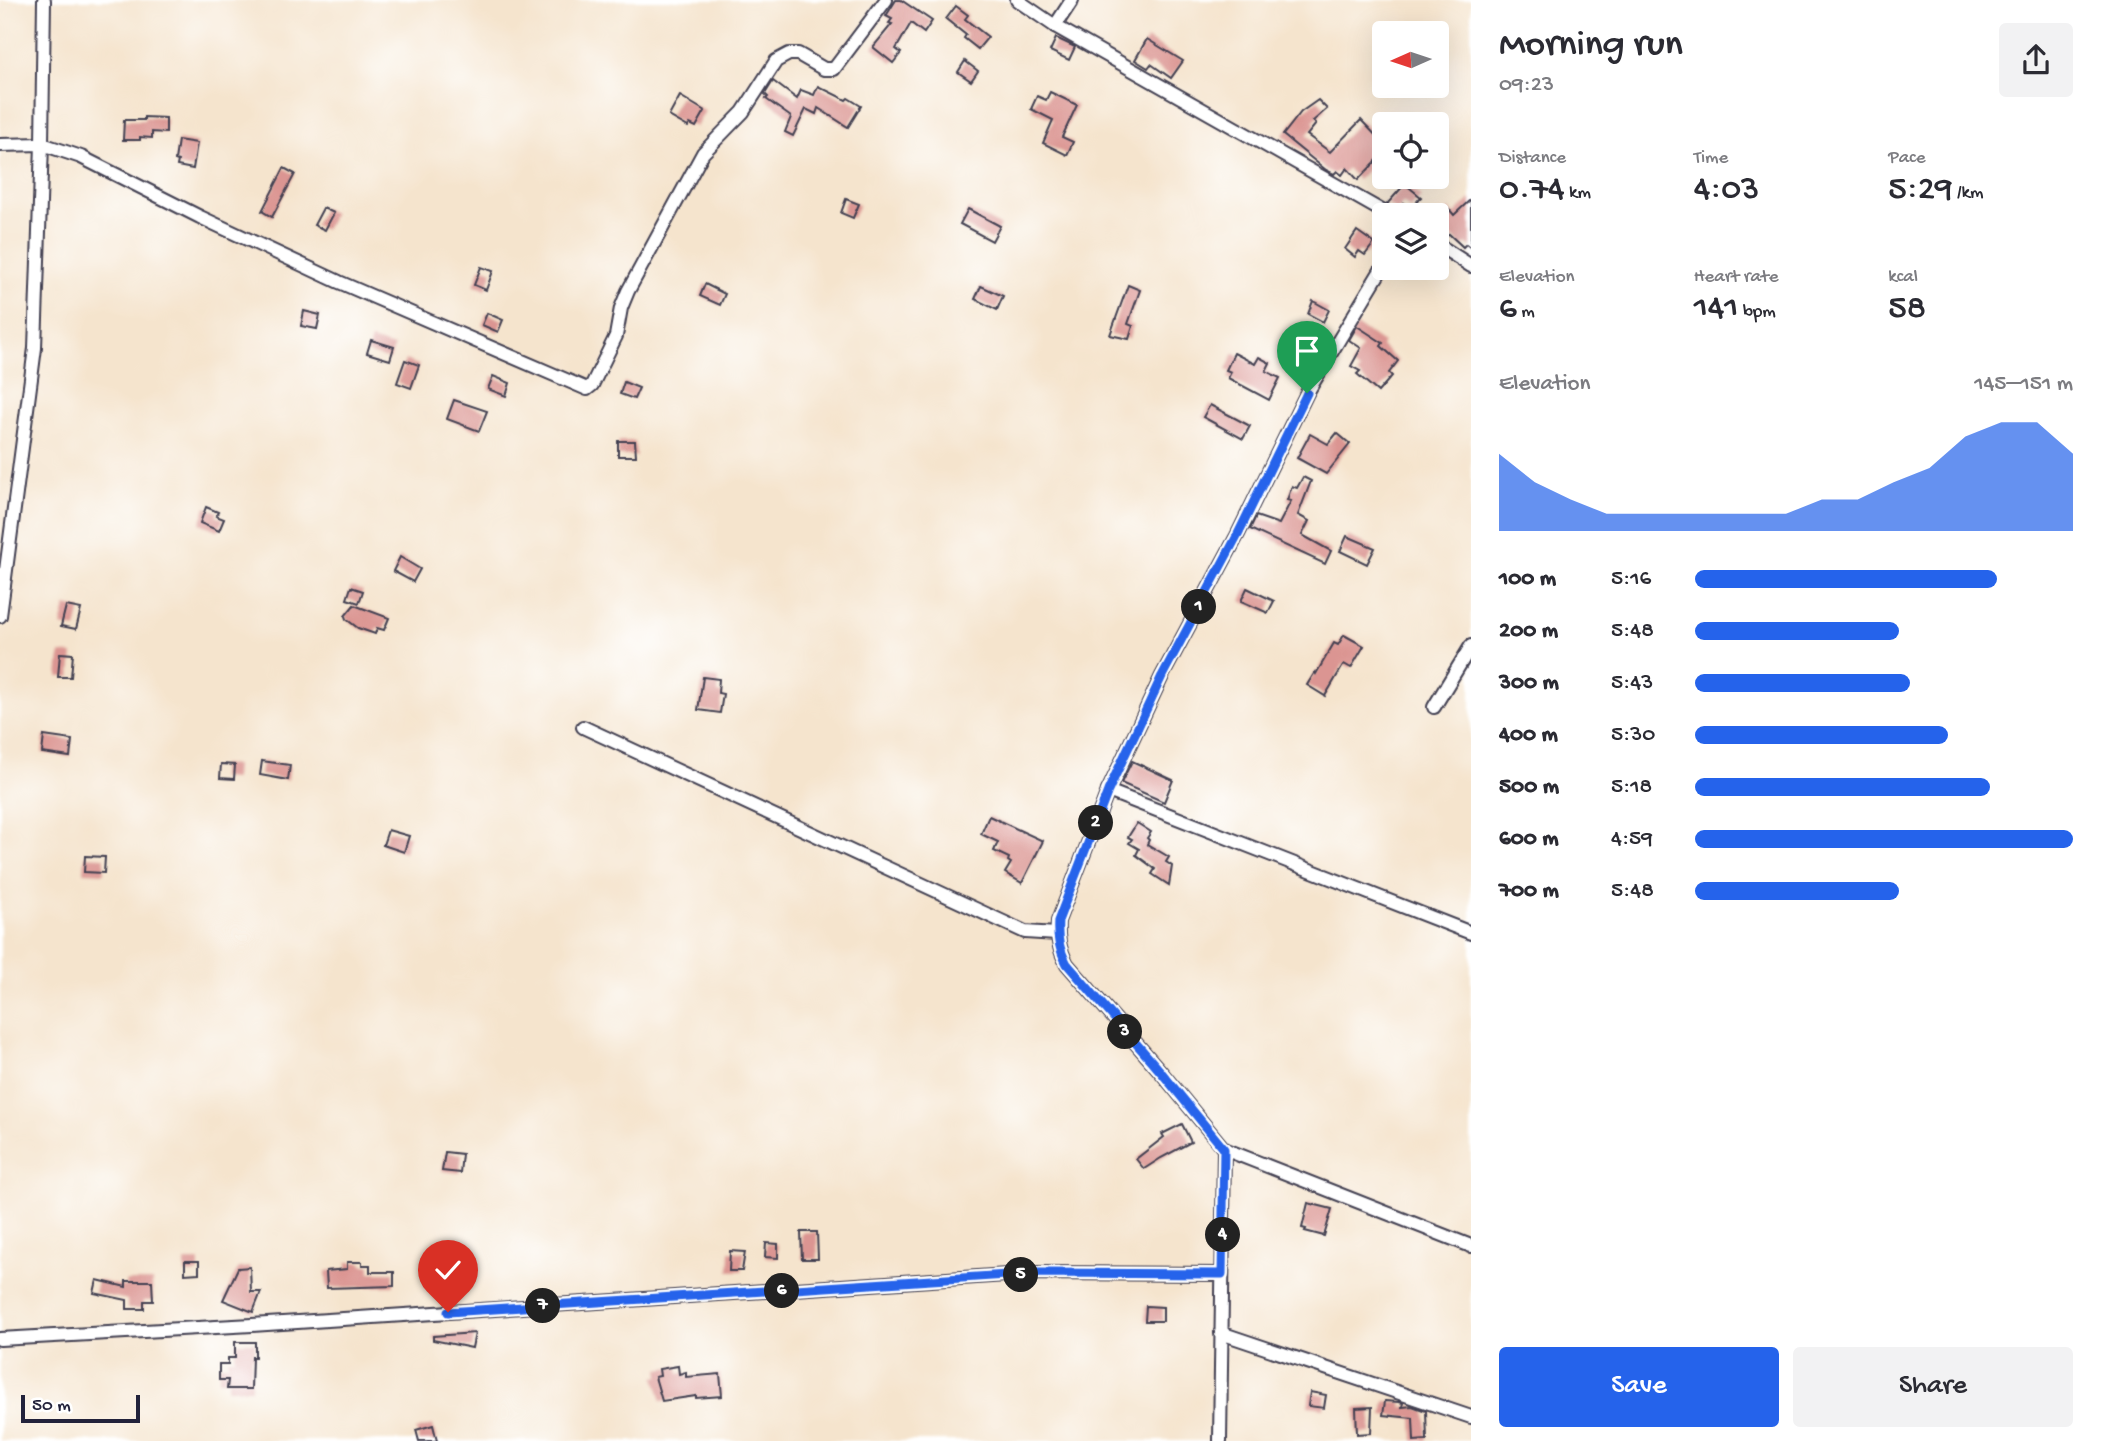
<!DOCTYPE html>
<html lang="en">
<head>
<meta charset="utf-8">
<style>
  body { margin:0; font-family:"Gochi Hand",sans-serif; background:#f2f2f3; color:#2b2b33; height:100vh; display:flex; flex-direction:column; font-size:26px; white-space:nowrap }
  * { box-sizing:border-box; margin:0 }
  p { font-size:23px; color:#7c7c81 }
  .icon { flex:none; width:38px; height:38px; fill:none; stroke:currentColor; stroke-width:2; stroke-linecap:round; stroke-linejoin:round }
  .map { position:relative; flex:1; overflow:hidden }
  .drawer { display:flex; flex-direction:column; background:#fff; width:630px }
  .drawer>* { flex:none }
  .needle { width:46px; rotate:267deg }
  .buttons { position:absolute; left:1372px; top:21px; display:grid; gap:14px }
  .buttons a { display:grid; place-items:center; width:77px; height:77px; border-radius:7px; background:#fff; box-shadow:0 7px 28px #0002; font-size:35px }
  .scale { position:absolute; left:21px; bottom:18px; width:119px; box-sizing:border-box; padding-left:7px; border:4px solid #22223b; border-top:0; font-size:19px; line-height:24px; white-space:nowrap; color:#22223b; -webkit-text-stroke:5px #fff; paint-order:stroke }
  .pin { position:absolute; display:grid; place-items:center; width:60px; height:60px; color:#fff; margin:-72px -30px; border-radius:50% 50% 50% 0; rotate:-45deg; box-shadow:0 0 7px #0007 }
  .pin .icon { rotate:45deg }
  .km { position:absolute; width:35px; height:35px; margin:-18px; border-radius:50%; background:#222; color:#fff; font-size:19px; line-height:35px; text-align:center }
  .round { display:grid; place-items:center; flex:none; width:74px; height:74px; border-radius:7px; background:#f2f2f3 }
  .head { display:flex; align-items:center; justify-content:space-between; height:119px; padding:0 28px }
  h1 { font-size:38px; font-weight:600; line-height:52px }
  .stats { display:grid; grid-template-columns:repeat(3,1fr); gap:10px; height:119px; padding:7px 28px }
  .stats div { display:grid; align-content:center }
  .stats b { font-size:35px; font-weight:600 }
  .stats small { font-size:19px; font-weight:400 }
  .stats p { font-size:19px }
  .chart { height:196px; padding:14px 28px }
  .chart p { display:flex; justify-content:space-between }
  .chart svg { width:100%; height:126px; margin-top:7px; fill:#2563eb; opacity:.7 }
  .primary-button { display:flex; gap:14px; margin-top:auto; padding:14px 28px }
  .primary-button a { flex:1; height:80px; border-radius:7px; background:#2563eb; color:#fff; font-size:28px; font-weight:600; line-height:80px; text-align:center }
  .primary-button a+a { background:#f2f2f3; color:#2b2b33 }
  ul { padding:0 28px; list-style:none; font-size:23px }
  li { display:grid; grid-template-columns:112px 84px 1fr; align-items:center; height:52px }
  li i { height:18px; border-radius:9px; background:#2563eb }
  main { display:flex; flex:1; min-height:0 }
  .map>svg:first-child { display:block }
</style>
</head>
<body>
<main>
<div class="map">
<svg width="1471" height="1441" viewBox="0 0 1471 1441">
  <rect width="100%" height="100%" fill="#fff"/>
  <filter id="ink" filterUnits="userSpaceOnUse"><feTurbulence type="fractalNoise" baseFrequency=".0143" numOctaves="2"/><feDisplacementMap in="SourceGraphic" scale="14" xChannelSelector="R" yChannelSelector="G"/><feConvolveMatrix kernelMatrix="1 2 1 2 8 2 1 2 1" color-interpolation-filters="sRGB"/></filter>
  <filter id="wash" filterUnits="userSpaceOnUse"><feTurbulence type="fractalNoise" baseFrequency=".00686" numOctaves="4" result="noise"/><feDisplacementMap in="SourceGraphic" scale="28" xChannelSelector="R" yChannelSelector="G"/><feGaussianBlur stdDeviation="1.57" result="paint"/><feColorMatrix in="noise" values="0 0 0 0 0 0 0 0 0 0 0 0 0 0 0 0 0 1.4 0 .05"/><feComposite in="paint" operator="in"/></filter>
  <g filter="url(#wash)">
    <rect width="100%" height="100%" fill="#f5e4cd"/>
    <g id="blocks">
      <g fill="#db9592">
        <path d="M 896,0 L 901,0 L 932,21 L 924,33 L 911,23 L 896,49 L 901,53 L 893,63 L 873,47 L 892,24 L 889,23 L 892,19 L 886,16 Z"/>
        <path d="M 956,6 L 968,15 L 965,19 L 988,37 L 978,49 L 964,38 L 966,35 L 946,19 Z"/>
        <path d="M 1056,38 L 1075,47 L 1069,60 L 1050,51 Z"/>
        <path d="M 1147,39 L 1183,61 L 1171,78 L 1151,64 L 1148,68 L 1135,60 Z"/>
        <path d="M 965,61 L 978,71 L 971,81 L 958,72 Z"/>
        <path d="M 773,81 L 797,99 L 801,90 L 814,95 L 818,86 L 846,100 L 848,98 L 861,106 L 848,127 L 818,108 L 816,114 L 806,109 L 793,136 L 785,132 L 791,117 L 766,99 L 768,97 L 765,94 Z"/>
        <path d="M 1050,92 L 1077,105 L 1062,137 L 1073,142 L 1067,155 L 1043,143 L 1053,120 L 1031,109 L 1037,96 L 1046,100 Z"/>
        <path d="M 680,96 L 705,111 L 696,127 L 690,124 L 688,127 L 669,116 Z"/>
        <path d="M 1318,100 L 1327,109 L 1313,121 L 1316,124 L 1307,135 L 1330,152 L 1361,120 L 1384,144 L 1384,153 L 1358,180 L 1347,168 L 1342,175 L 1337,171 L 1334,174 L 1326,170 L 1283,135 L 1301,112 Z"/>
        <path d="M 144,117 L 166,118 L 166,133 L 152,132 L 152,138 L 140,137 L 140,140 L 123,140 L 124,120 L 144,120 Z"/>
        <path d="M 178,140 L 197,143 L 193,169 L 177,166 L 178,161 L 175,160 Z"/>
        <path d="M 284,168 L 295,174 L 272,217 L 262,211 Z"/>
        <path d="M 1405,184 L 1421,197 L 1410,209 L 1403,203 L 1397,211 L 1387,204 Z"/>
        <path d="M 846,199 L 859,204 L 853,218 L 841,213 Z"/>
        <path d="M 1471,199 L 1471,248 L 1466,244 L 1463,247 L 1449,234 L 1447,236 L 1437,225 L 1437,221 L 1449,209 L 1454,215 Z"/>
        <path d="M 323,208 L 334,213 L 325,230 L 314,225 Z"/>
        <path d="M 968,209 L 1000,226 L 992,241 L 960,224 Z"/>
        <path d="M 1357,231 L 1374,243 L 1365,255 L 1359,251 L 1355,257 L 1345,249 Z"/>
        <path d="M 481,267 L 493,271 L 486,290 L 474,285 Z"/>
        <path d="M 705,284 L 725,294 L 720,305 L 700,296 Z"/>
        <path d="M 1128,285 L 1140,290 L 1128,324 L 1133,326 L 1129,339 L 1110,335 Z"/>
        <path d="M 981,286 L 1003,296 L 997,310 L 975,299 Z"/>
        <path d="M 1313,301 L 1329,310 L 1323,322 L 1308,314 Z"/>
        <path d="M 304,311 L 320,315 L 317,329 L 301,326 Z"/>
        <path d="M 487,313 L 503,320 L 498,332 L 482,325 Z"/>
        <path d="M 1357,326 L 1383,343 L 1381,346 L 1398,361 L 1389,373 L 1392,376 L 1378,392 L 1357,374 L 1360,371 L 1351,366 L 1361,348 L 1349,340 Z"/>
        <path d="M 371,340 L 394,347 L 390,360 L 367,353 Z"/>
        <path d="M 1234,353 L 1255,364 L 1259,357 L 1270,363 L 1266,371 L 1280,378 L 1269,400 L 1228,378 L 1231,372 L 1226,370 Z"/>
        <path d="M 405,360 L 419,365 L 411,388 L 397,383 Z"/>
        <path d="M 493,376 L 510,383 L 506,396 L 488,389 Z"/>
        <path d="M 624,382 L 639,388 L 634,399 L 620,394 Z"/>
        <path d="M 454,400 L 487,411 L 479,431 L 447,419 Z"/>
        <path d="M 1210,405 L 1250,426 L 1243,439 L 1203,417 Z"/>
        <path d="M 1337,433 L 1350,444 L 1326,474 L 1297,458 L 1310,434 L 1328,444 Z"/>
        <path d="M 618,441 L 635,441 L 636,456 L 618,456 Z"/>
        <path d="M 1303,477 L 1311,481 L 1298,515 L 1309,521 L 1302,535 L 1331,551 L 1325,564 L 1250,529 L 1256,516 L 1279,524 L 1291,501 L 1287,500 L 1292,486 L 1297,488 Z"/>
        <path d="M 206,507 L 218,512 L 216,516 L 224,519 L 219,531 L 200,523 Z"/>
        <path d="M 1347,536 L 1375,548 L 1367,564 L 1340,551 Z"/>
        <path d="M 400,557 L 420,569 L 413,582 L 393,571 Z"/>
        <path d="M 351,587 L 363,591 L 359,603 L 347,599 Z"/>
        <path d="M 1247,588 L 1274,601 L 1268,613 L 1241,601 Z"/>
        <path d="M 354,605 L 389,618 L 384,630 L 377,628 L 375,634 L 358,628 L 346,619 L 345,616 Z"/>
        <path d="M 66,606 L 81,609 L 76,629 L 61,626 Z"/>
        <path d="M 1344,635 L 1364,646 L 1351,668 L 1344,664 L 1325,696 L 1307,685 L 1315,672 L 1316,674 L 1334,643 L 1338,645 Z"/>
        <path d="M 60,653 L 73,654 L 71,677 L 58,677 Z"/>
        <path d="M 703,677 L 719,679 L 718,693 L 723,694 L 720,713 L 698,710 Z"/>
        <path d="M 44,736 L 72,740 L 70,757 L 42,753 Z"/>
        <path d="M 262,761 L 290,765 L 288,780 L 260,775 Z"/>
        <path d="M 1132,761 L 1173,780 L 1164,802 L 1121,783 Z"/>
        <path d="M 221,764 L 235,765 L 234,779 L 220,778 Z"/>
        <path d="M 989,816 L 1043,841 L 1022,883 L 1005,873 L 1011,863 L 1008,861 L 1009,858 L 994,851 L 998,842 L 981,834 Z"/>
        <path d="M 1137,823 L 1151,832 L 1147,838 L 1149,840 L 1147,844 L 1169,857 L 1166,862 L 1172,866 L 1169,885 L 1152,874 L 1155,869 L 1136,855 L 1139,849 L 1129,843 L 1132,839 L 1128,837 Z"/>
        <path d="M 388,830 L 409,836 L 404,852 L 383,845 Z"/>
        <path d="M 85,856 L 105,857 L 104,873 L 84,872 Z"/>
        <path d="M 1182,1124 L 1191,1142 L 1161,1158 L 1144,1169 L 1136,1159 L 1164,1137 L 1162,1134 Z"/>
        <path d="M 445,1152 L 462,1154 L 460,1173 L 442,1171 Z"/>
        <path d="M 1308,1203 L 1332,1209 L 1324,1236 L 1305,1231 L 1306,1229 L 1302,1228 Z"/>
        <path d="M 801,1232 L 817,1232 L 818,1259 L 802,1259 Z"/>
        <path d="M 766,1243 L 778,1244 L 778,1258 L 765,1257 Z"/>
        <path d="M 730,1251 L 745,1252 L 742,1271 L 729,1271 Z"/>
        <path d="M 185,1261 L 199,1261 L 199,1273 L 185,1274 Z"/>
        <path d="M 347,1262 L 362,1262 L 362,1265 L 370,1265 L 370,1272 L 394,1272 L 394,1286 L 327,1288 L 326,1271 L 347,1269 Z"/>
        <path d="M 250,1267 L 251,1292 L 261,1292 L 253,1312 L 223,1300 L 238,1268 Z"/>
        <path d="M 97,1280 L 126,1287 L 126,1281 L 152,1281 L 153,1301 L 144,1301 L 144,1309 L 127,1309 L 127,1300 L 94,1293 Z"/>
        <path d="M 1146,1306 L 1163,1307 L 1163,1321 L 1145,1321 Z"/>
        <path d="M 475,1333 L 472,1348 L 433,1340 L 433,1336 Z"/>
        <path d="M 235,1342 L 255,1342 L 255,1357 L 252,1357 L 251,1389 L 227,1389 L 228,1380 L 219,1380 L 219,1364 L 228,1364 L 228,1358 L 235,1358 Z"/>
        <path d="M 678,1366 L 679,1374 L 686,1372 L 686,1377 L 720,1374 L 722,1396 L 696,1398 L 696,1396 L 662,1401 L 655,1377 L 660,1376 L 659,1369 Z"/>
        <path d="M 1310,1392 L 1326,1395 L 1324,1408 L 1308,1406 Z"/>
        <path d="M 1385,1401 L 1399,1402 L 1403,1403 L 1402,1407 L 1412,1406 L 1426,1411 L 1427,1440 L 1414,1441 L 1413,1418 L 1383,1415 Z"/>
        <path d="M 1372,1407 L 1371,1433 L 1357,1434 L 1356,1408 Z"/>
        <path d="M 433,1425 L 437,1441 L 419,1441 L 416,1430 Z"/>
      </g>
    </g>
  </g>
  <g filter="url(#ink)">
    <use href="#blocks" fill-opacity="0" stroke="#423f51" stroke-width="2"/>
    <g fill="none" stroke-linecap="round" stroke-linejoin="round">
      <defs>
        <g id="street">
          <path d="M 1017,0 L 1055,26 L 1389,215"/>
          <path d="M 1055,26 L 1072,0"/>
          <path d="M 0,145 L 42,144 L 81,157 L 200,217 L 339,282 L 587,389 L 592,385 L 616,336 L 621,308 L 628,291 L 703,153 L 743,112 L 776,61 L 789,54 L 798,54 L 824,69 L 834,69 L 886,0"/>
          <path d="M 1437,244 L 1471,266"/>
          <path d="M 0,616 L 35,348 L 42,144 L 44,0"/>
          <path d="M 1434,707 L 1471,646"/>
          <path d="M 583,727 L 1025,932 L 1057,934"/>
          <path d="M 1108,791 L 1471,933"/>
          <path d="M 1224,1149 L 1471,1246"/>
          <path d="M 1221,1333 L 1471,1417"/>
          <path d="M 0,1339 L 252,1325 L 1038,1273 L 1222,1274"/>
          <path d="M 1220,1441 L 1224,1149 L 1161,1072 L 1067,964 C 1059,949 1057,937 1058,921 L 1108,791 L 1162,676 L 1238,534 L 1307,393 L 1384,265"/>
        </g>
      </defs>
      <use href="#street" stroke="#423f51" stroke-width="16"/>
      <use href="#street" stroke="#fff" stroke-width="12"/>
    </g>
  </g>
  <g fill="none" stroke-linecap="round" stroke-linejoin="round" filter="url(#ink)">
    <defs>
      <path id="route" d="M 448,1312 L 1038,1273 L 1222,1274 L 1224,1149 L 1161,1072 L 1067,964 C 1059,949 1057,937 1058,921 L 1108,791 L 1162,676 L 1238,534 L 1307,393"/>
    </defs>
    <use href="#route" stroke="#fff" stroke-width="14"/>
    <use href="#route" stroke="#2563eb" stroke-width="9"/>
  </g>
</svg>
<div class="buttons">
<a><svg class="needle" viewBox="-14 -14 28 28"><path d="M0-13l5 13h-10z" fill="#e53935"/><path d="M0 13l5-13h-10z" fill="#7c7c81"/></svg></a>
<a><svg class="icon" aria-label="locate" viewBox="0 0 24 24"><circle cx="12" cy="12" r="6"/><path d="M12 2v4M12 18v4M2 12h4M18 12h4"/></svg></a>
<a><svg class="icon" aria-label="layers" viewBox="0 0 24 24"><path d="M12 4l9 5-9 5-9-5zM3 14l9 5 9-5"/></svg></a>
</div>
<div class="scale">50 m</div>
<div class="pin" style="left:1307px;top:393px;background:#1e9e55"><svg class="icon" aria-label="arrive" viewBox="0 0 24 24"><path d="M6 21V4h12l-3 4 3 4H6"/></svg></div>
<div class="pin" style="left:448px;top:1312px;background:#d93025"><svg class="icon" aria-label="check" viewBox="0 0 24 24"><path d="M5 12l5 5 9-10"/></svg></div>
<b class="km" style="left:1199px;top:607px">1</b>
<b class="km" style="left:1096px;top:823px">2</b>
<b class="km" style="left:1125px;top:1032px">3</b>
<b class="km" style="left:1223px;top:1235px">4</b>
<b class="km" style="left:1021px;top:1275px">5</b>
<b class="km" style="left:782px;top:1291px">6</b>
<b class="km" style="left:543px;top:1306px">7</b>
</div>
<section class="drawer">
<div class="head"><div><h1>Morning run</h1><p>09:23</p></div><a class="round"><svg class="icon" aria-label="share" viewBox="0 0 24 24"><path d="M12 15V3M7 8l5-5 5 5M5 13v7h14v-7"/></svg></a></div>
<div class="stats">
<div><p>Distance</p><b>0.74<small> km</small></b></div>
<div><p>Time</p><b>4:03</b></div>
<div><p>Pace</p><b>5:29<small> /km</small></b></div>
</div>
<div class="stats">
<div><p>Elevation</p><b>6<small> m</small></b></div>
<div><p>Heart rate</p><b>141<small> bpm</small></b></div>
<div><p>kcal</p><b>58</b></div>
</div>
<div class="chart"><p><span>Elevation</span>145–151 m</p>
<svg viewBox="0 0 160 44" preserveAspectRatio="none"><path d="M0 44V17L10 27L20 33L30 38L40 38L50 38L60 38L70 38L80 38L90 33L100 33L110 27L120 22L130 11L140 6L150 6L160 17V44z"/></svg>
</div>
<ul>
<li><b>100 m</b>5:16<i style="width:80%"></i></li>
<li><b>200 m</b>5:48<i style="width:54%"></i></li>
<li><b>300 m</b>5:43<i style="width:57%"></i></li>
<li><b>400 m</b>5:30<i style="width:67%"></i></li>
<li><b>500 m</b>5:18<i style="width:78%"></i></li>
<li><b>600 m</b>4:59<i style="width:100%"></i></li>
<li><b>700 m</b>5:48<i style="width:54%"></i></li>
</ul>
<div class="primary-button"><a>Save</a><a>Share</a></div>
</section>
</main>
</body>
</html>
